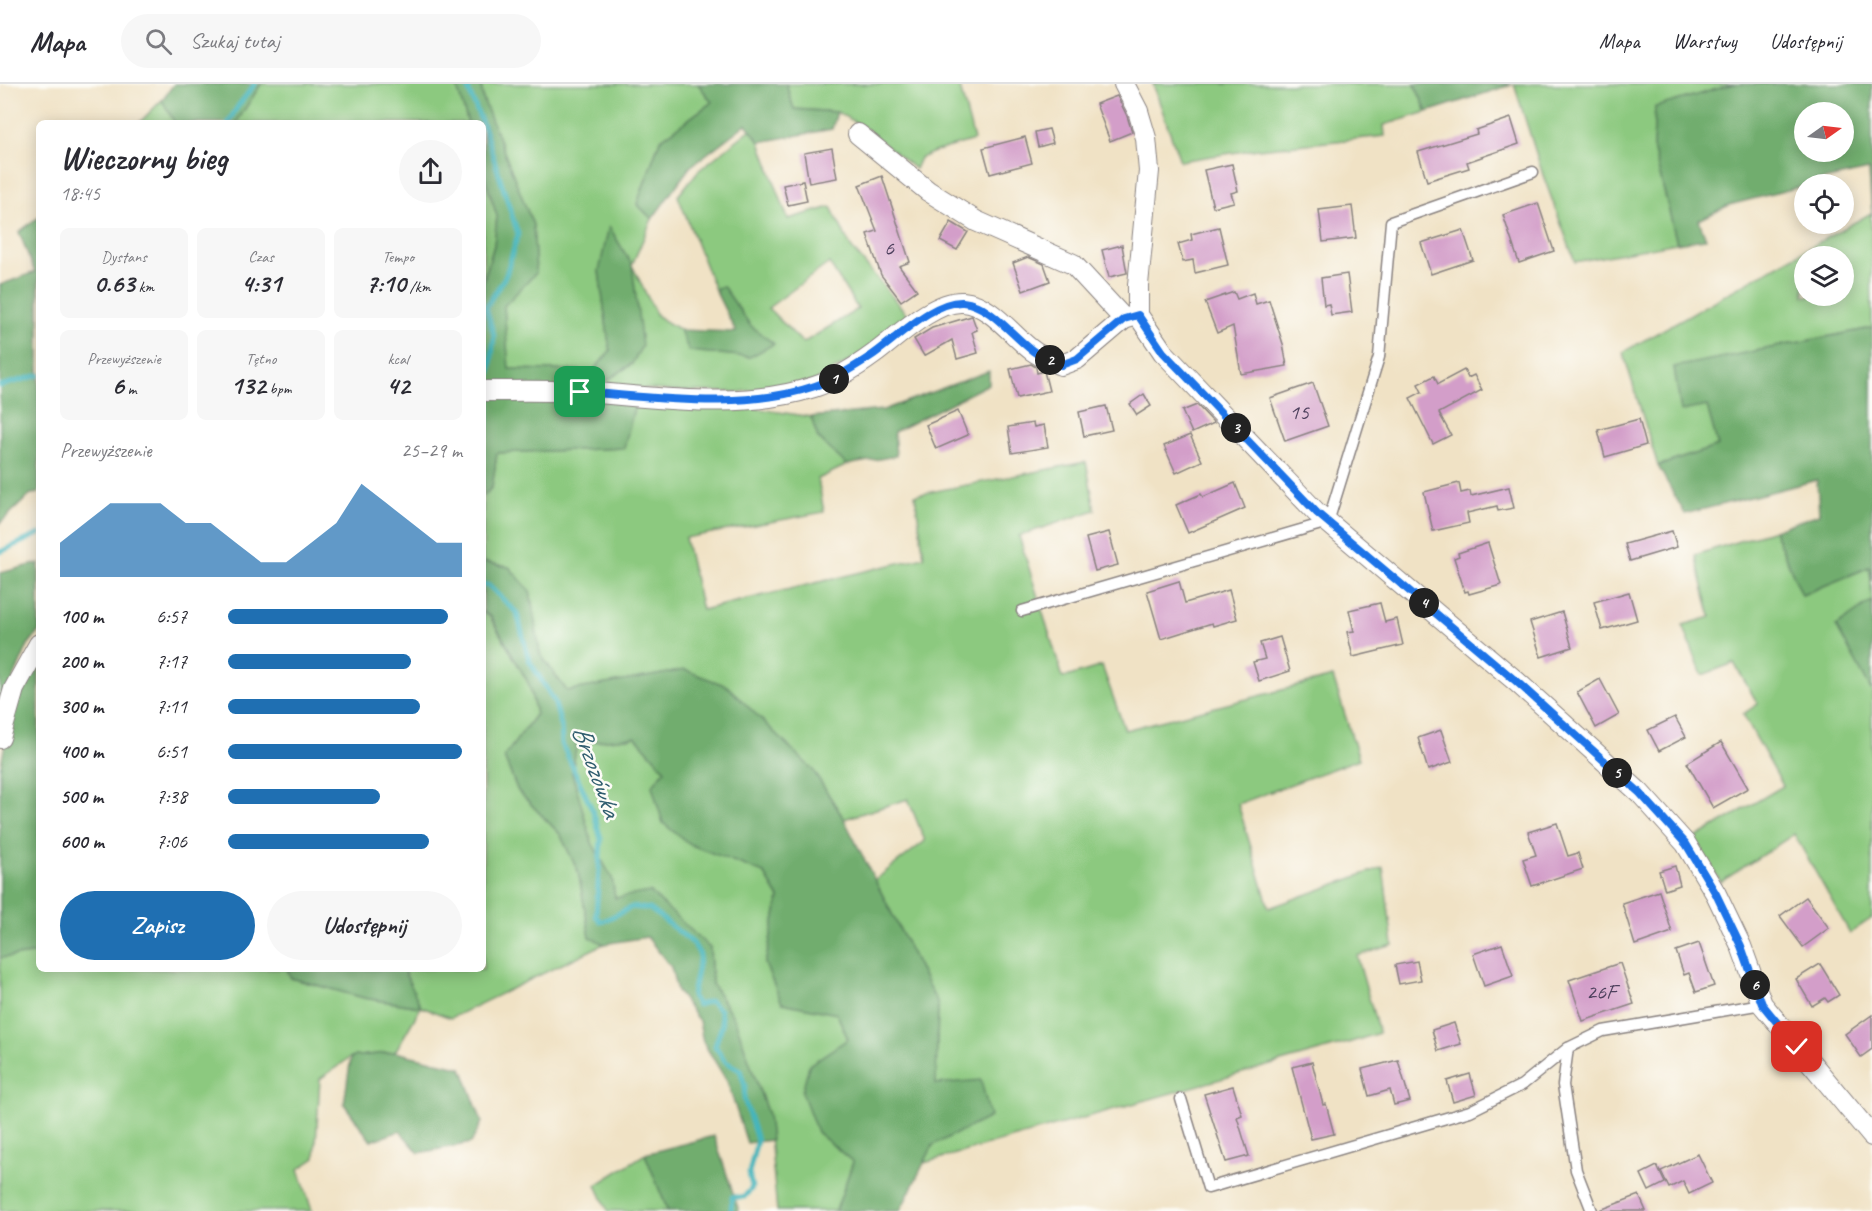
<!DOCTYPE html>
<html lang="pl">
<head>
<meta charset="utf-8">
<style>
  body { margin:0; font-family:Caveat,sans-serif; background:#f7f7f7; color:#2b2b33; height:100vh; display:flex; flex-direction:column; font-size:22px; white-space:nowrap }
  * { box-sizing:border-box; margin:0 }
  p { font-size:20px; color:#7c7c81 }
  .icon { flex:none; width:33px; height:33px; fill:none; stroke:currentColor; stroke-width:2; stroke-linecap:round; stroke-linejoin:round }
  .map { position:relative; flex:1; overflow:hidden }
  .side { position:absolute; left:36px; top:36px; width:450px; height:852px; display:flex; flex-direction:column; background:#fff; border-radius:9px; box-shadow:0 3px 15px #0003 }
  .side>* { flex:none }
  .needle { width:39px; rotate:76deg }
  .fabs { position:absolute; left:1794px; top:18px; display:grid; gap:12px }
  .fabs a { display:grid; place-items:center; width:60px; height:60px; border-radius:50%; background:#fff; box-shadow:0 3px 15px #0003; font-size:30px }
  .pin { position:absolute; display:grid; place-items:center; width:51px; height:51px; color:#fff; margin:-26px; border-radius:12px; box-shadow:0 3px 9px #0006 }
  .km { position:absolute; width:30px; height:30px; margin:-15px; border-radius:50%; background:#222; color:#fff; font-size:16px; line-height:30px; text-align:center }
  .round { display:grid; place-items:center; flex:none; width:63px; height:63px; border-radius:32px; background:#f7f7f7 }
  .head { display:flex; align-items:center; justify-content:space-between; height:102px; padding:0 24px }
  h1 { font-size:33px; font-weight:700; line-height:45px }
  .stats { display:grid; grid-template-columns:repeat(3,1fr); gap:9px; height:102px; padding:6px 24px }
  .stats div { display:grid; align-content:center; border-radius:9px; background:#f7f7f7; text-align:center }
  .stats b { font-size:26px; font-weight:700 }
  .stats small { font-size:16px; font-weight:400 }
  .stats p { font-size:16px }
  .chart { height:168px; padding:12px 24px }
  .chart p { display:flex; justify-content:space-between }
  .chart svg { width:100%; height:108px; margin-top:6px; fill:#1f6fb2; opacity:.7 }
  .action { display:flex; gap:12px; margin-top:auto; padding:12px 24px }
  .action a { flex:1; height:69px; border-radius:36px; background:#1f6fb2; color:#fff; font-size:24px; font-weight:700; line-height:69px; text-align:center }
  .action a+a { background:#f7f7f7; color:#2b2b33 }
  ul { padding:0 24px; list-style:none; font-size:20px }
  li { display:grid; grid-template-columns:96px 72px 1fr; align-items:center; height:45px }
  li i { height:15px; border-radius:8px; background:#1f6fb2 }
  header { display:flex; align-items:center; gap:36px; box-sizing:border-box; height:84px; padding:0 30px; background:#fff; border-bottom:2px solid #e1e1e2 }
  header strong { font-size:28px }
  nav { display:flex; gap:33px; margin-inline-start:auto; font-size:21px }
  .search { width:420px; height:54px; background:#f7f7f7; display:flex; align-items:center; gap:15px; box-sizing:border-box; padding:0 21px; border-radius:33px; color:#7c7c81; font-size:22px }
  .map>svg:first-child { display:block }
</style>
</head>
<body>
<header>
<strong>Mapa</strong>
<div class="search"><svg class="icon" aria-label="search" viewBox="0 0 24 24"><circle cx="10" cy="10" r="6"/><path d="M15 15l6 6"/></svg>Szukaj tutaj</div>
<nav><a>Mapa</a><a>Warstwy</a><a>Udostępnij</a></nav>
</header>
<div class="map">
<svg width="1872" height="1127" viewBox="0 0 1872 1127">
  <rect width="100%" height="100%" fill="#fdfcf7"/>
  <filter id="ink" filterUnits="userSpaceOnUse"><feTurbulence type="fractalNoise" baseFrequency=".0167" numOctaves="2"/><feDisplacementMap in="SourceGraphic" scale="12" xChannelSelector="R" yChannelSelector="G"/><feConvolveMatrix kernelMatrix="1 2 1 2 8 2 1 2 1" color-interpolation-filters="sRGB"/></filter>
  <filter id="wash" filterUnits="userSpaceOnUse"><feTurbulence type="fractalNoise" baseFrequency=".008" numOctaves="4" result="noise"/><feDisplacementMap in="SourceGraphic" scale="24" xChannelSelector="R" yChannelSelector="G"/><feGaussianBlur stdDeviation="1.35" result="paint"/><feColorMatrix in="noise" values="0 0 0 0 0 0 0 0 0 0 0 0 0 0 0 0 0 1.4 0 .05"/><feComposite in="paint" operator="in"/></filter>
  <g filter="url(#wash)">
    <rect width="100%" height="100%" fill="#f0e2c5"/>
    <g fill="#8cc97f" stroke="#57765d" stroke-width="1.5" fill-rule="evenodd">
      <path d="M 261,0 L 456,0 L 468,39 L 236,39 Z"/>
      <path d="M 481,0 L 698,0 L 712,18 L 660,56 L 637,120 L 652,135 L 632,181 L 657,232 L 680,246 L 689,266 L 749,273 L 750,241 L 723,203 L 715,206 L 678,112 L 698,87 L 751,45 L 760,58 L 788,135 L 831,123 L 851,163 L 910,234 L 867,267 L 813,298 L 739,308 L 671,307 L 599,301 L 632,280 L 599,187 L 610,267 L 593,287 L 508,285 L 504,221 L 536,189 L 533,141 L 483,15 ZM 829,179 L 858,225 L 803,259 L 768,224 Z"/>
      <path d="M 786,0 L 959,0 L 974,56 L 937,67 L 920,74 L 915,85 L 867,45 L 837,28 L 794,25 Z"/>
      <path d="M 1153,0 L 1417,0 L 1415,1 L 1427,28 L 1384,41 L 1385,52 L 1258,65 L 1180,77 Z"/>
      <path d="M 1514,0 L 1734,0 L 1655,24 L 1653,63 L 1677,159 L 1575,178 L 1543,91 Z"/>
      <path d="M 162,16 L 175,39 L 139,39 Z"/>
      <path d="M 483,88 L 497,132 L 494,161 L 483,199 Z"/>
      <path d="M 1871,129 L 1872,244 L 1674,283 L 1681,327 L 1707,321 L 1718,362 L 1658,382 L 1623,268 ZM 1804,172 L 1844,172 L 1844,212 L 1804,212 Z"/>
      <path d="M 635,320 L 754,324 L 811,333 L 818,354 L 847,381 L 818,395 L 824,428 L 685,454 L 702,526 L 924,473 L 915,411 L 1086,378 L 1095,426 L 1019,452 L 1063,594 L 1102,582 L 1125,646 L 1333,593 L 1359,675 L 1238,720 L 1269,824 L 1383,783 L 1393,861 L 1357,872 L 1379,949 L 1348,959 L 924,1079 L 933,1061 L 938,921 L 875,796 L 925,757 L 908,715 L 844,735 L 813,686 L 685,586 L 567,607 L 540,570 L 530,507 L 509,483 L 483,478 L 483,413 L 492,403 L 497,369 L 624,364 Z"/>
      <path d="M 1774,446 L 1802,511 L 1870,483 L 1872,517 L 1837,543 L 1872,607 L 1872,834 L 1850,849 L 1794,750 L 1721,798 L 1692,756 L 1783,702 L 1743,630 L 1758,620 L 1734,579 L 1702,591 L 1683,541 L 1711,533 L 1695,471 Z"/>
      <path d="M 483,528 L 490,533 L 529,600 L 536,630 L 504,673 L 518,707 L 560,750 L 578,787 L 590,852 L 604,860 L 451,934 L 421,923 L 395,968 L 351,973 L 320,995 L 315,1074 L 299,1085 L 312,1127 L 0,1127 L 0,874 L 39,869 L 39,885 L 287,885 L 291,894 L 364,914 L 420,923 L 403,885 L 483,885 Z"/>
      <path d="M 636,653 L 665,686 L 689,760 L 764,789 L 779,814 L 765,880 L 837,930 L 848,955 L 809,981 L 817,1048 L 853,1078 L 836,1127 L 777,1127 L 768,1031 L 735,936 L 712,900 L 710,864 L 615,814 L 612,794 L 592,759 L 572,689 L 577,659 Z"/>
      <path d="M 645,1070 L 668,1127 L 608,1127 L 596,1101 Z"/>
    </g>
    <g fill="#71ad6e" stroke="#4a6854" stroke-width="1.5" fill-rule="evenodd">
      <path d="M 174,0 L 261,0 L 236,39 L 175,39 L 162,16 Z"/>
      <path d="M 456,0 L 481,0 L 483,15 L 533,141 L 536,189 L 504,222 L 509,285 L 593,287 L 610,267 L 599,187 L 609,142 L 632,181 L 642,262 L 632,280 L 600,301 L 635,320 L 624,364 L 497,369 L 492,403 L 483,413 L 483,199 L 494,161 L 497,132 L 483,88 L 483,39 L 468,39 Z"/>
      <path d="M 698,0 L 786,0 L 794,25 L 837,28 L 832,45 L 760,58 L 746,40 L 690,83 L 652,135 L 637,120 L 660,56 L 712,18 Z"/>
      <path d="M 1417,0 L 1514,0 L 1427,28 L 1415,1 Z"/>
      <path d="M 1734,0 L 1872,0 L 1872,132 L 1869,86 L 1804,100 L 1804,102 L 1729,121 L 1699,136 L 1706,155 L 1677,159 L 1653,63 L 1655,23 ZM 1804,28 L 1844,28 L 1844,68 L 1804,68 Z"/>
      <path d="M 39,133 L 39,409 L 31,410 L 0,439 L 0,201 L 35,188 L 19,148 Z"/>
      <path d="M 723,202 L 750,241 L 774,260 L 750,273 L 689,267 L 680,246 L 736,248 L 715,206 Z"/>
      <path d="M 1872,244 L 1872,497 L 1869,483 L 1802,511 L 1774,446 L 1819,430 L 1817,396 L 1685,430 L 1658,382 L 1718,362 L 1707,322 L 1681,327 L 1674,283 Z"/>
      <path d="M 989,287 L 989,300 L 894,348 L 896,372 L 847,381 L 818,354 L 811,333 L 883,326 Z"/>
      <path d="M 483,478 L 509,483 L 530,507 L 540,570 L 567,607 L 685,586 L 727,602 L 813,686 L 844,735 L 938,921 L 936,1000 L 981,996 L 990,1033 L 933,1061 L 900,1127 L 836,1127 L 853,1078 L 817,1048 L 802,1008 L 809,981 L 848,955 L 837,930 L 782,919 L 765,880 L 779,814 L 764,789 L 689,760 L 663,739 L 652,702 L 665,686 L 636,653 L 577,659 L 572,689 L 592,759 L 612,794 L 615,814 L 650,808 L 710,864 L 712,900 L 735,936 L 768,1031 L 771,1056 L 747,1059 L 727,997 L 703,958 L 699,937 L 677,907 L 671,883 L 647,853 L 604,860 L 590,853 L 578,787 L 560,750 L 518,707 L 504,673 L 536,630 L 529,600 L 491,533 L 483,528 Z"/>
      <path d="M 39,479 L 39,547 L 28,561 L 0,626 L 0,489 Z"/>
      <path d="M 1872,517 L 1872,607 L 1836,542 Z"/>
      <path d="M 39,571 L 39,869 L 0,874 L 0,686 L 5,659 L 19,607 Z"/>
      <path d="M 287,885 L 403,885 L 421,923 L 364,914 L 291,894 Z"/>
      <path d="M 395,968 L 462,984 L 482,1038 L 471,1059 L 419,1069 L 400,1047 L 371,1057 L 344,1020 L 351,973 Z"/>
      <path d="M 714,1052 L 739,1127 L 668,1127 L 645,1070 Z"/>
    </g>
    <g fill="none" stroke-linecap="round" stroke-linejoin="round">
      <g stroke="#45b5bc" stroke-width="5">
        <path d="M 466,0 L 482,39"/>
        <path d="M 228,39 L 238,22 L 255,0"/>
        <path d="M 483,41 L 518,150 L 506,191 L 486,223 L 494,252 L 490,289"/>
        <path d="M 0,302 L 39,291"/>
        <path d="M 483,349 L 486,344 L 489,314"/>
        <path d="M 0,468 L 39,450"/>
        <path d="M 483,501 L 488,501 L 517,529 L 529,576 L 554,617 L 561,641 L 562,660 L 593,727 L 601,755 L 596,832 L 601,838 L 632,823 L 650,825 L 693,859 L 700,871 L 692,912 L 698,921 L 710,917 L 720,926 L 722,941 L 715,962 L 726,978 L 740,986 L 745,1002 L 744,1015 L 757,1056 L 749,1089 L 752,1104 L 744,1113 L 732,1113 L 731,1127"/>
      </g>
    </g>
    <g id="blocks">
      <g fill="#d39ec9">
        <path d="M 1117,12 L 1127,32 L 1132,48 L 1110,57 L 1096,20 Z"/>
        <path d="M 1511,34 L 1519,60 L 1467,78 L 1469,84 L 1427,97 L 1418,68 L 1477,50 L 1476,46 Z"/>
        <path d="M 1049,45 L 1053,59 L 1038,63 L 1035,48 Z"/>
        <path d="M 1025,53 L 1032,79 L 990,90 L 983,64 Z"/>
        <path d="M 832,64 L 837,94 L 809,99 L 804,69 Z"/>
        <path d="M 1232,80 L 1238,107 L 1231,109 L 1234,118 L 1213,123 L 1204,86 Z"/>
        <path d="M 882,92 L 910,178 L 899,182 L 917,206 L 901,217 L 881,191 L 867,150 L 877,147 L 859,101 Z"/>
        <path d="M 803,97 L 807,117 L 788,121 L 783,101 Z"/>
        <path d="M 1538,119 L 1554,167 L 1519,179 L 1503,131 Z"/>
        <path d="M 1352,122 L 1356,154 L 1323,158 L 1319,126 Z"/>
        <path d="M 951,138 L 968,148 L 957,166 L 940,157 Z"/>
        <path d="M 1219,143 L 1228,181 L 1195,189 L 1193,176 L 1183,178 L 1178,160 L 1192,156 L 1191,150 Z"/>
        <path d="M 1463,146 L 1473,176 L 1431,190 L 1421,159 Z"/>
        <path d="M 1122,161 L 1127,189 L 1109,193 L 1102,166 Z"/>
        <path d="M 1028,173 L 1044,180 L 1050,197 L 1023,207 L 1013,179 Z"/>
        <path d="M 1347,190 L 1352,228 L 1331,231 L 1329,220 L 1324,221 L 1321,194 Z"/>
        <path d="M 1234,208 L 1237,215 L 1253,209 L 1256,220 L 1269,216 L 1283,260 L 1287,282 L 1241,290 L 1233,242 L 1217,249 L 1205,218 Z"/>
        <path d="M 972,232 L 977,246 L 972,248 L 978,269 L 957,275 L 952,256 L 924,272 L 914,255 L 932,244 Z"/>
        <path d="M 1031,280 L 1036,283 L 1037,289 L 1044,287 L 1049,307 L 1017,314 L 1010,285 Z"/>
        <path d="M 1464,286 L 1468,294 L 1474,291 L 1482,306 L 1439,329 L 1451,351 L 1433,360 L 1410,314 L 1422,308 L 1418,300 L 1434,292 L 1438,300 Z"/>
        <path d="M 1313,299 L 1328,342 L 1285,357 L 1270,314 Z"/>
        <path d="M 1144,310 L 1151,322 L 1137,331 L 1130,320 Z"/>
        <path d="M 1197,321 L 1214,339 L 1192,349 L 1182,327 Z"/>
        <path d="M 1106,322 L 1112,346 L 1084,352 L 1079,328 Z"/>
        <path d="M 958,327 L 968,351 L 936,365 L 926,341 Z"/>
        <path d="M 1639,335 L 1646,361 L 1605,373 L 1598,346 Z"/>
        <path d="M 1033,339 L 1034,343 L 1044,341 L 1048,363 L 1012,369 L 1008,343 Z"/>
        <path d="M 1190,351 L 1202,377 L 1176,389 L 1164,362 Z"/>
        <path d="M 1235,399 L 1245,424 L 1188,449 L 1176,421 L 1201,410 L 1203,413 Z"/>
        <path d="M 1459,399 L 1461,409 L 1470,407 L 1471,412 L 1509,403 L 1514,424 L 1498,427 L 1497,422 L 1467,429 L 1469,439 L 1433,447 L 1424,408 Z"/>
        <path d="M 1672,447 L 1677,463 L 1630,477 L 1625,460 Z"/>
        <path d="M 1109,448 L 1118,481 L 1095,487 L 1086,454 Z"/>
        <path d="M 1488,459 L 1501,501 L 1469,510 L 1468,507 L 1465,508 L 1454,474 L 1459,472 L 1458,469 Z"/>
        <path d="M 1179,497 L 1185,519 L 1229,506 L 1237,535 L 1213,542 L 1212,539 L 1161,555 L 1147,507 Z"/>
        <path d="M 1629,508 L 1637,536 L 1602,546 L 1594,518 Z"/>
        <path d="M 1380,519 L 1385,538 L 1397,535 L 1403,561 L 1353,573 L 1347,548 L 1354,547 L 1349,526 Z"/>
        <path d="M 1562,528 L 1572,563 L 1541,573 L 1530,538 Z"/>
        <path d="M 1280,553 L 1290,587 L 1259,597 L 1253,578 L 1265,575 L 1260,559 Z"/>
        <path d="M 1600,595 L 1619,631 L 1596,644 L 1577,608 Z"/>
        <path d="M 1675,633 L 1686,653 L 1659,667 L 1648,646 Z"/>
        <path d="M 1441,646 L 1452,678 L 1428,686 L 1418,654 Z"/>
        <path d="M 1721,658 L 1748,704 L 1713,724 L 1687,679 Z"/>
        <path d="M 1557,739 L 1568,772 L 1578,769 L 1583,785 L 1532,802 L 1523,775 L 1536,771 L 1528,748 Z"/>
        <path d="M 1675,782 L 1680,801 L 1665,806 L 1659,787 Z"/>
        <path d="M 1659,807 L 1672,848 L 1635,861 L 1622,819 Z"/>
        <path d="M 1806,813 L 1829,844 L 1803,863 L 1780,832 Z"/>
        <path d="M 1699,859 L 1714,902 L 1696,908 L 1689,889 L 1684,891 L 1676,867 Z"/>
        <path d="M 1502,860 L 1513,892 L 1484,902 L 1473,870 Z"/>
        <path d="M 1417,877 L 1421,896 L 1399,900 L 1395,881 Z"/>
        <path d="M 1620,879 L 1634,920 L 1583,937 L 1569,896 Z"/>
        <path d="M 1820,880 L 1839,911 L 1828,918 L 1825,914 L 1812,922 L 1796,895 Z"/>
        <path d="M 1872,931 L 1872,965 L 1861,973 L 1845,950 Z"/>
        <path d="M 1454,939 L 1461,960 L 1438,967 L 1432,946 Z"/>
        <path d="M 1398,976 L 1410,1017 L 1394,1021 L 1390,1006 L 1369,1012 L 1362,985 Z"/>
        <path d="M 1312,978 L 1323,1021 L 1326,1020 L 1334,1050 L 1311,1055 L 1292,983 Z"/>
        <path d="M 1470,990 L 1476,1011 L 1453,1018 L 1447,997 Z"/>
        <path d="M 1233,1002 L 1242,1031 L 1237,1033 L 1249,1072 L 1226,1078 L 1204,1010 Z"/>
        <path d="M 1698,1070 L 1712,1099 L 1689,1110 L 1683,1097 L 1669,1104 L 1661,1087 Z"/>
        <path d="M 1657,1082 L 1665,1099 L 1649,1107 L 1641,1090 Z"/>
        <path d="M 1639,1111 L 1646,1127 L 1600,1127 L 1600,1126 Z"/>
      </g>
    </g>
  </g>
  <g filter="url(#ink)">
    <use href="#blocks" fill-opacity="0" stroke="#898280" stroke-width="1.5"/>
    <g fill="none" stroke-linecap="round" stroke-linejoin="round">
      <defs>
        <g id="lane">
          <path d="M 1022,527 L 1328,438 L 1379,273 L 1391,138 L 1533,88"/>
          <path d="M 1181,1015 L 1208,1104 L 1470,1027 L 1522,1001 L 1568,964"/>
          <path d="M 1592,1127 L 1576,1086 L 1563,1001 L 1568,964 L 1603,947 L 1762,920"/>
        </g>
        <g id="street">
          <path d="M 1124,0 L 1138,27 L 1146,54 L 1149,87 L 1138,201 L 1138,231 L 1163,268 L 1317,429 L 1517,598 L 1640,709 L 1686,760 L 1716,810 L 1741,862 L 1762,920 L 1872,1052"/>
          <path d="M 858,50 L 928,107 L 976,137 L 1073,180 L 1124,235"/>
          <path d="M 483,307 C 516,307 550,306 583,308 C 659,313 740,327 814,303 C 836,296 855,284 874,270 C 896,254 934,216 963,218 C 991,220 1012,252 1033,267 C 1041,273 1052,277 1061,281 L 1077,275 L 1124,235 L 1138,231"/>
          <path d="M 0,654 L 14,605 L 39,560"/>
        </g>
      </defs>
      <use href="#lane" stroke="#898280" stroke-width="13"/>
      <use href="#street" stroke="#898280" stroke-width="22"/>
      <use href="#lane" stroke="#fff" stroke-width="10"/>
      <use href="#street" stroke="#fff" stroke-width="20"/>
    </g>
  </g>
  <g fill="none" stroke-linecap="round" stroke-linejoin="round" filter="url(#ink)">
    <defs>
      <path id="route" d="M 580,308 C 655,313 743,327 815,302 C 835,295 853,284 871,272 C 894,257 933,216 963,218 C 991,221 1012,252 1033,267 C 1041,273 1052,277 1061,281 L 1077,275 L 1124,235 L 1138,231 L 1163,268 L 1317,429 L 1517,598 L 1640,709 L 1686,760 L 1716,810 L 1741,862 L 1762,920 L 1797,963"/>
    </defs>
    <use href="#route" stroke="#fff" stroke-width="12"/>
    <use href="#route" stroke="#1a73e8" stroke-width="8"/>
  </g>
  <g text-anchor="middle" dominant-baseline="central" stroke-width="5" stroke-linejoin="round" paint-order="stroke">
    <g font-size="22" fill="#4e415e">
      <text x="889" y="164">6</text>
      <text x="1299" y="328">15</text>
      <text x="1601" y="908">26F</text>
    </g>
    <g font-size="27" font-style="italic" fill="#305d6f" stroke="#fdfcf7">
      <text transform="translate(597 687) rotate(70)">Brzozówka</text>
    </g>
  </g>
</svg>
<div class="fabs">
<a><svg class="needle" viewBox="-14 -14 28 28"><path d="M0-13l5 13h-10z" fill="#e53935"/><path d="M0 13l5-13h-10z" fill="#7c7c81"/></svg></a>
<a><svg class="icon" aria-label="locate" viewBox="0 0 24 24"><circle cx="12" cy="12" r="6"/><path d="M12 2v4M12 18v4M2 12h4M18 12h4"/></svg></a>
<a><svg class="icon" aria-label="layers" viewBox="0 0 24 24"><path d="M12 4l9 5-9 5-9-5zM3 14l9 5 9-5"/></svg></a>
</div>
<div class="pin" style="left:580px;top:308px;background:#1e9e55"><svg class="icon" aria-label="arrive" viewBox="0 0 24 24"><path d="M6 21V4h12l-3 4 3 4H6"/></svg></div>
<div class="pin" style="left:1797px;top:963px;background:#d93025"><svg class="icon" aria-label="check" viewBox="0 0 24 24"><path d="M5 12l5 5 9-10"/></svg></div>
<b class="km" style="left:834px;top:295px">1</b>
<b class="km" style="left:1050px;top:276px">2</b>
<b class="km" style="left:1236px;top:344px">3</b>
<b class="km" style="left:1424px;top:519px">4</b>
<b class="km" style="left:1617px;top:689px">5</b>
<b class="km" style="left:1755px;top:901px">6</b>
<section class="side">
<div class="head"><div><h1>Wieczorny bieg</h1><p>18:45</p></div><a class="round"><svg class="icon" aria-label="share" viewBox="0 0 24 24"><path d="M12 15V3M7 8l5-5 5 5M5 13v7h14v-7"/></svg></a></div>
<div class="stats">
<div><p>Dystans</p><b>0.63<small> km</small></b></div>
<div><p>Czas</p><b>4:31</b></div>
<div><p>Tempo</p><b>7:10<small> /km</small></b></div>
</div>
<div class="stats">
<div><p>Przewyższenie</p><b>6<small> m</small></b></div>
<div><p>Tętno</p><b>132<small> bpm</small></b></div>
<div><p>kcal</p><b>42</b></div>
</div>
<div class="chart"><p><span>Przewyższenie</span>25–29 m</p>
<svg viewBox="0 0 160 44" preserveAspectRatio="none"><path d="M0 44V30L10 22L20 14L30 14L40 14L50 22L60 22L70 30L80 38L90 38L100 30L110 22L120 6L130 14L140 22L150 30L160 30V44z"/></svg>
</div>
<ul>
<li><b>100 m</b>6:57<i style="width:94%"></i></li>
<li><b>200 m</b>7:17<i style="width:78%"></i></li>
<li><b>300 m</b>7:11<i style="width:82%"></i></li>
<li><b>400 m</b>6:51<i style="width:100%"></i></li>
<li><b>500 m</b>7:38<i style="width:65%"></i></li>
<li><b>600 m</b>7:06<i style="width:86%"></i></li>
</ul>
<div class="action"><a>Zapisz</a><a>Udostępnij</a></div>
</section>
</div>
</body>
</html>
